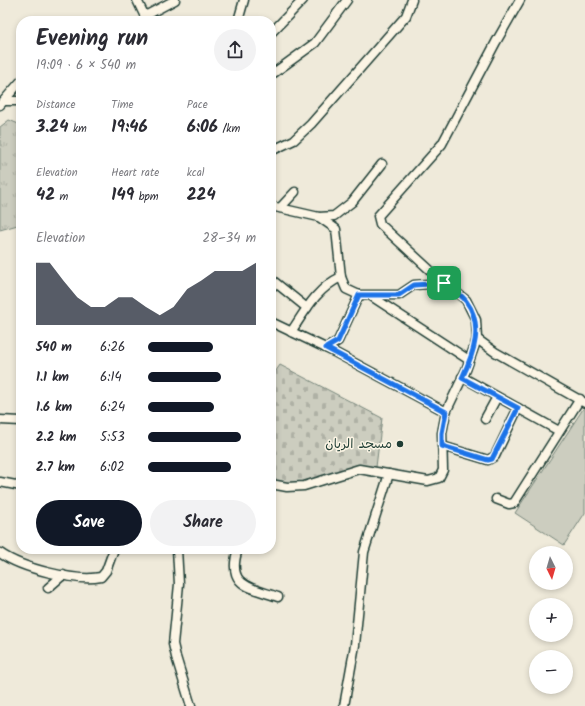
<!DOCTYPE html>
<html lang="en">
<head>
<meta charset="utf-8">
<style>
  body { margin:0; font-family:Kalam,"Playpen Sans Arabic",sans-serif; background:#f2f2f3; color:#2b2b33; height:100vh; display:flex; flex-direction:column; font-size:15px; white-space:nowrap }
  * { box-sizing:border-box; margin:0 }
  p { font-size:13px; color:#7c7c81 }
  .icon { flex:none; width:22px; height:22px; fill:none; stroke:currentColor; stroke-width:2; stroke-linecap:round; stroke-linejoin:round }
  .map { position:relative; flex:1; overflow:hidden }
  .panel { position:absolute; left:16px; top:16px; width:260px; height:538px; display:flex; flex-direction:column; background:#fff; border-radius:16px; box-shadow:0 2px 6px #0003 }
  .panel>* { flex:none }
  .needle { width:26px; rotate:175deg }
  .fabs { position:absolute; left:529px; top:546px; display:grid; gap:8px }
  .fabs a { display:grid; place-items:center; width:44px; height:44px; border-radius:50%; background:#fff; box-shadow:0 2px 6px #0003; font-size:20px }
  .pin { position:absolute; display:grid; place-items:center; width:34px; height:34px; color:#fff; margin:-17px; border-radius:8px; box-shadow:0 2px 6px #0006 }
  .round { display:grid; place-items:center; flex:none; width:42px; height:42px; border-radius:21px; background:#f2f2f3 }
  .overview { display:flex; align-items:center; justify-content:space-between; height:68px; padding:0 20px }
  h1 { font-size:22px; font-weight:800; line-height:30px }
  .metrics { display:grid; grid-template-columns:repeat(3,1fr); gap:6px; height:68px; padding:4px 20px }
  .metrics div { display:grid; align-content:center }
  .metrics b { font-size:17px; font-weight:800 }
  .metrics small { font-size:11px; font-weight:400 }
  .metrics p { font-size:11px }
  .chart { height:112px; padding:8px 20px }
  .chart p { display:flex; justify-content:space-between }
  .chart svg { width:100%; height:72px; margin-top:4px; fill:#111827; opacity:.7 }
  .cta { display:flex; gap:8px; margin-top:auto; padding:8px 20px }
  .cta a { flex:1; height:46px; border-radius:24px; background:#111827; color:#fff; font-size:16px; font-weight:800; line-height:46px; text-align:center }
  .cta a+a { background:#f2f2f3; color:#2b2b33 }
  ul { padding:0 20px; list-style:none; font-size:13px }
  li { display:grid; grid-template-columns:64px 48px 1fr; align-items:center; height:30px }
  li i { height:10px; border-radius:5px; background:#111827 }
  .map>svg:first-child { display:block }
</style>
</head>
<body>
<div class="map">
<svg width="585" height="706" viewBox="0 0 585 706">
  <defs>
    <pattern id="grass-tufts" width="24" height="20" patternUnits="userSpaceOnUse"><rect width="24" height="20" fill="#cccdbf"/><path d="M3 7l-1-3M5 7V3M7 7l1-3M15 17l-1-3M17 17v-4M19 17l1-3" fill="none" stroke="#afb1a5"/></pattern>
    <pattern id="cemetery-stones" width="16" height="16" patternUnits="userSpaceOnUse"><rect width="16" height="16" fill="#cccdbf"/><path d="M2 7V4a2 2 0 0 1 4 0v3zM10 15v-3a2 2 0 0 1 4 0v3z" fill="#afb1a5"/></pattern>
  </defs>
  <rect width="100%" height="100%" fill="#efeada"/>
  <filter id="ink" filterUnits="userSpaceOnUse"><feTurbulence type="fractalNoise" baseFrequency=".025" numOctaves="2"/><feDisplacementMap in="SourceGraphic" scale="8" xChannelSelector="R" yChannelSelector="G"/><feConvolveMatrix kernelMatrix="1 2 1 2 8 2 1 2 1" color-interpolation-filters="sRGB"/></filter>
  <g filter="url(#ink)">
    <path fill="url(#grass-tufts)" stroke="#76857a" d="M 9,120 L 21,125 L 21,224 L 0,230 L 0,127 Z"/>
    <path fill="url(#cemetery-stones)" stroke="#76857a" d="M 280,365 L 382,418 L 376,467 C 369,466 361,465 354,467 C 324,472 302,493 271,478 L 271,378 Z"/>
    <path fill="#cccdbf" stroke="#76857a" d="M 583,409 L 585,410 L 585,513 L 564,545 L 515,513 Z"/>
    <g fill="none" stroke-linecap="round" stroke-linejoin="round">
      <defs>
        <g id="street">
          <path d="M 137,0 L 147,21"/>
          <path d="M 145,16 L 175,0"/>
          <path d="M 238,21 L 244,0"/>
          <path d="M 271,33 L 303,0"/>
          <path d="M 271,75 L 315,43 L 347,0"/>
          <path d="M 5,101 L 21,101"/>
          <path d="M 0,105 L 21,81"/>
          <path d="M 271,151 L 294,140 L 311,124 L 406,16 L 412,0"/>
          <path d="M 271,206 L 319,217 L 336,229 L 341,277 L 346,289 L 359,295 L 399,295 L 414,285 L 444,283 L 466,300 L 476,320 L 477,339 L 466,370 L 446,412 L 442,433 L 443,470 L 439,478 L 428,481 L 359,469 L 304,486 L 287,487 L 271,484"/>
          <path d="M 280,208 L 295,192"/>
          <path d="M 319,217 L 334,216 L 352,202 L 382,164"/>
          <path d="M 271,279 L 307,308"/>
          <path d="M 444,283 L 380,224 L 378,216 L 442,144 L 496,42 L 520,0"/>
          <path d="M 371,296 L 469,360"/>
          <path d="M 271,322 L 334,352 L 446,412"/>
          <path d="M 291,332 C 305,311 317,288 341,277"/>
          <path d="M 477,339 L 495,352 L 585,403"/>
          <path d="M 326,348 L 338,341 L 359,295"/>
          <path d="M 462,377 L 559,431"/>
          <path d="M 485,419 L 497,397"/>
          <path d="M 0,420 L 21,421"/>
          <path d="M 442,446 L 488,460 L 495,456 L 518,408"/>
          <path d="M 0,482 L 21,486"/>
          <path d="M 496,499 L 509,504 L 514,503 L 580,399"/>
          <path d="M 177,549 L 179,584 L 173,644 L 176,657 L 191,706"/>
          <path d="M 238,549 C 226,586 249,587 278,597"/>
          <path d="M 0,553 C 21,568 75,582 101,577 L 106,571 L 114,549"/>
          <path d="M 48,588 L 63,575"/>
          <path d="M 344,706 L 355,645 L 364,552 L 389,474"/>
        </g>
      </defs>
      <use href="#street" stroke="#1f3d34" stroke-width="11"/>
      <use href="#street" stroke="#fcf5e5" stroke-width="8"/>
    </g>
  </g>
  <g fill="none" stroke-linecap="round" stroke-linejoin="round" filter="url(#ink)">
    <defs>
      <path id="route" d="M 444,283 C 451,288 461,294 466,301 C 484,325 474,353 462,378 L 518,408 L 492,459 L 488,460 L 442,446 L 442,433 L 446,412 L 326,348 L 338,341 L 359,295 L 399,295 L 414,285 Z"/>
    </defs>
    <use href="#route" stroke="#fff" stroke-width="8"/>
    <use href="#route" stroke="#1a73e8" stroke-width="5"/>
  </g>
  <circle fill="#1f3d34" stroke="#fcf5e5" stroke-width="1.5" cx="400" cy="444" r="4"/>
  <g text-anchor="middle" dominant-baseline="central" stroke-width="3" stroke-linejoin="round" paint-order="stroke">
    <g font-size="13" fill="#1f3d34" stroke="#fcf5e5" text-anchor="end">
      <text x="392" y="444">مسجد الريان</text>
    </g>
  </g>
</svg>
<div class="fabs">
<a><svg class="needle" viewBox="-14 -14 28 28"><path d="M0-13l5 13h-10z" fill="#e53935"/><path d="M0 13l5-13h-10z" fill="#7c7c81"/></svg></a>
<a>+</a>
<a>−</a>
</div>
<div class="pin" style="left:444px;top:283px;background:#1e9e55"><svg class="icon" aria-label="arrive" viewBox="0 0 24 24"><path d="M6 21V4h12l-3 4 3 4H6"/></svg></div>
<section class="panel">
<div class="overview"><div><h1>Evening run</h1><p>19:09 · 6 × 540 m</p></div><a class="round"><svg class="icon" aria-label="share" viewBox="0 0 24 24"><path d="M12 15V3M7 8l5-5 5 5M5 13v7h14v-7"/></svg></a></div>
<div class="metrics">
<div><p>Distance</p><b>3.24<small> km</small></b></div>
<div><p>Time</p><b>19:46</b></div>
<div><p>Pace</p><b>6:06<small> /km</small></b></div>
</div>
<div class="metrics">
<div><p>Elevation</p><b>42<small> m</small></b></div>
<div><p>Heart rate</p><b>149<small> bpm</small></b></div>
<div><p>kcal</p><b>224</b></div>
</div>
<div class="chart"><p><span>Elevation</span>28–34 m</p>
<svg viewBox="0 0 160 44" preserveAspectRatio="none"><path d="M0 44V6L10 6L20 17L30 27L40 33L50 33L60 27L70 27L80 33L90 38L100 33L110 22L120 17L130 11L140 11L150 11L160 6V44z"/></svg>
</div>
<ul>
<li><b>540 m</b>6:26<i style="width:60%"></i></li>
<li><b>1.1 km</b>6:14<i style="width:68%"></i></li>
<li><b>1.6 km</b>6:24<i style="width:61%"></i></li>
<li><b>2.2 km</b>5:53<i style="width:86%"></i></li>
<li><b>2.7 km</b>6:02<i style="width:77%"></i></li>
</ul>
<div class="cta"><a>Save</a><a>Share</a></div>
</section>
</div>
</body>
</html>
